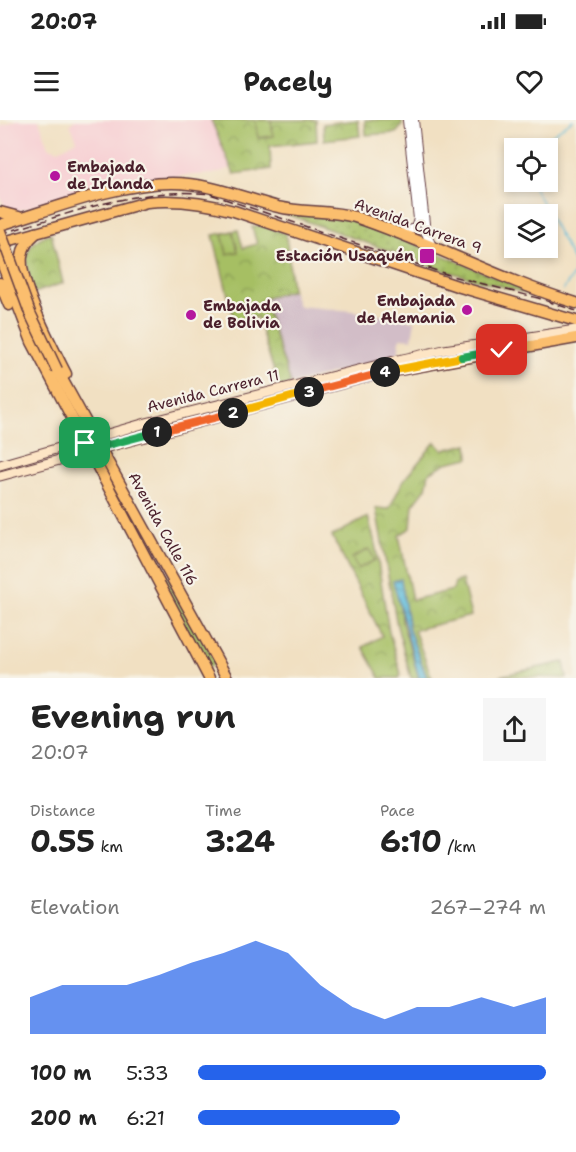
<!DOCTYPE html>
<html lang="en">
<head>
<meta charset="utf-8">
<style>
  body { margin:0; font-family:"Shantell Sans",sans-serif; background:#f6f6f6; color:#222; height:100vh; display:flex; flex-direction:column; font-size:22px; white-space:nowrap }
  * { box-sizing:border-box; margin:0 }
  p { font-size:20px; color:#767676 }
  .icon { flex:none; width:33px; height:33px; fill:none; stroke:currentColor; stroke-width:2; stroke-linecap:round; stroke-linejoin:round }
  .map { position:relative; height:558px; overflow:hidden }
  .side { display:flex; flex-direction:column; background:#fff; flex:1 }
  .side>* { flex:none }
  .tools { position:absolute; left:504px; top:18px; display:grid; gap:12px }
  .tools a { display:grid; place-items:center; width:54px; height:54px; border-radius:0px; background:#fff; box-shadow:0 3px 9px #0003; font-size:30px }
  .pin { position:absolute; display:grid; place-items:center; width:51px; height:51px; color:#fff; margin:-26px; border-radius:12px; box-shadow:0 3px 9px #0006 }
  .km { position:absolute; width:30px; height:30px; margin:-15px; border-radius:50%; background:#222; color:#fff; font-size:16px; line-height:30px; text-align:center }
  .round { display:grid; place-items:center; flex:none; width:63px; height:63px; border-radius:0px; background:#f6f6f6 }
  .overview { display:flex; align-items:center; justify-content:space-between; height:102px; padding:0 30px }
  h1 { font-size:33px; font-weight:700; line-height:45px }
  .stats { display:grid; grid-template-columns:repeat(3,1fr); gap:9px; height:102px; padding:6px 30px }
  .stats div { display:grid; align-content:center }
  .stats b { font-size:30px; font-weight:700 }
  .stats small { font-size:16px; font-weight:400 }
  .stats p { font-size:16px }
  .chart { height:168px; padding:12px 30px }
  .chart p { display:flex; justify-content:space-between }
  .chart svg { width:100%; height:108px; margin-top:6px; fill:#2563eb; opacity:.7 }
  ul { padding:0 30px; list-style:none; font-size:20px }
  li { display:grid; grid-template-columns:96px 72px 1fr; align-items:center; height:45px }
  li i { height:15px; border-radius:8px; background:#2563eb }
  .status { display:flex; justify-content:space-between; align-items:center; height:42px; padding:0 30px; background:#fff; direction:ltr }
  .status svg { height:16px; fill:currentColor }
  header { display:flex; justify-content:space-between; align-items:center; height:78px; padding:0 30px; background:#fff; font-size:27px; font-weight:700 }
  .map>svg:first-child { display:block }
</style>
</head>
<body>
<div class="status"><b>20:07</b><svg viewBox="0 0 49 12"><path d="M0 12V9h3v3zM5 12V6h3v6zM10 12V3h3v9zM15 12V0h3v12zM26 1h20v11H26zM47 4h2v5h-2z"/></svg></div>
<header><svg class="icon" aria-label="menu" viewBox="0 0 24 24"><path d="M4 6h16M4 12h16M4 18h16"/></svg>Pacely<svg class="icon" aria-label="heart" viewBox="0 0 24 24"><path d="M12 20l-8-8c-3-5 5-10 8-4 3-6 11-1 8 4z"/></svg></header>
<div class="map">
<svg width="576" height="558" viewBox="0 0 576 558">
  <defs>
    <pattern id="grass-dots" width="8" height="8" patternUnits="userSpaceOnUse" patternTransform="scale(1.5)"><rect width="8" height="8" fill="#a6bf64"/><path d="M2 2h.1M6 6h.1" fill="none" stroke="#899b53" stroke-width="1.8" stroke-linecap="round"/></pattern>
    <pattern id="park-crowns" width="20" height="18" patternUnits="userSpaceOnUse" patternTransform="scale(1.5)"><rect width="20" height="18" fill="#a6bf64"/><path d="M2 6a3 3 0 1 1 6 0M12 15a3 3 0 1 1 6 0" fill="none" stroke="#899b53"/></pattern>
    <pattern id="water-ripples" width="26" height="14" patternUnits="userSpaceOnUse" patternTransform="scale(1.5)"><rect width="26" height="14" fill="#5dbcdb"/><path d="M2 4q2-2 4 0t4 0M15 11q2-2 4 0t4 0" fill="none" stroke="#4f98b2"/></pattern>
  </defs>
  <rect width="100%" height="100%" fill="#f7f3e8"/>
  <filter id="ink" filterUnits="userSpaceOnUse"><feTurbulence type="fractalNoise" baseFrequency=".0167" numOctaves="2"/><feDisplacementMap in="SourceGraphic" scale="12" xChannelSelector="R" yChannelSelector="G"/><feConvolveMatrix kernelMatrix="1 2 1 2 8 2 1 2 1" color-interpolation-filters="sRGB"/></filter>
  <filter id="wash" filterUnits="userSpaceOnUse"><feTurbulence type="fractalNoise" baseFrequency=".008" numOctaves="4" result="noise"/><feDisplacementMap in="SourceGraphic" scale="24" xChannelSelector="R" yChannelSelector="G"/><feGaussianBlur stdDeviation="1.35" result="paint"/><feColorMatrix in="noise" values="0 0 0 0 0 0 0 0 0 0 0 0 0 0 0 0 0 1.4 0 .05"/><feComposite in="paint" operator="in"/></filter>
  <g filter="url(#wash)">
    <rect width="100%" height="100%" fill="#f1e0c2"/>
    <path fill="#f7cfd3" d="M 17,0 L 39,0 L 49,27 L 59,30 L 77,20 L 70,4 L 75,0 L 211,0 L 232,48 L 213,54 L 140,58 L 16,91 L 6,89 L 0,77 L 0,7 Z"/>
    <path fill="#d2bdc7" d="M 292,170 L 298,186 L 353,191 L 415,201 L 412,219 L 400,218 L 398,236 L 291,264 L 263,179 Z"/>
    <g fill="url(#grass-dots)" stroke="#786f48" stroke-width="1.5">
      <path d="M 281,92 L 346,98 L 392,114 L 550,180 L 439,149 Z"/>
      <path d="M 101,333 L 216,543 L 207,548 L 94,336 Z"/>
    </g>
    <g fill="url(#park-crowns)" stroke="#786f48" stroke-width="1.5">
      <path d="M 211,0 L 316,0 L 317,21 L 270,26 L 271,49 L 234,54 Z"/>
      <path d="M 358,0 L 360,16 L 324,20 L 323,4 Z"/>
      <path d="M 365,0 L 402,0 L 402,6 L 396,13 L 366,15 Z"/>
      <path d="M 260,105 L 286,113 L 292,170 L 263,179 L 291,264 L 279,267 L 257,197 L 235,204 L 213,115 L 238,110 L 243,128 L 257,124 L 252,107 Z"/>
      <path d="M 51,113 L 63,163 L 34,173 C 25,146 18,125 51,113 Z"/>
      <path d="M 435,322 L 443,330 L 468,324 L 469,338 L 446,343 L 429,353 L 426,368 L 413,385 L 411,408 L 399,415 L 412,480 L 453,470 L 455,462 L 462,460 L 471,496 L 414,510 L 432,558 L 427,558 L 409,510 L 400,459 L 402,502 L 419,558 L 411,558 L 397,506 L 376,388 L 389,389 L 403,361 Z"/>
      <path d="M 368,397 L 375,423 L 389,512 L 401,554 L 399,558 L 380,558 L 363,527 L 382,516 L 332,416 Z"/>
      <path d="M 564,542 L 567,558 L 499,556 Z"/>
    </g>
    <g fill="#a6bf64" stroke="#786f48" stroke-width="1.5">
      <path d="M 255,0 L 271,0 L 273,16 L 258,18 Z"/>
      <path d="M 233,111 L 238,132 L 227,134 L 222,114 Z"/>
      <path d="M 369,429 L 375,440 L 358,449 L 352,438 Z"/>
    </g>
    <path fill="url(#water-ripples)" stroke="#546e83" stroke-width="1.5" d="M 401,459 L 409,510 L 427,558 L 419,558 L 393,461 Z"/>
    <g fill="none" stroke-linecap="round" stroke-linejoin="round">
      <g stroke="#5dbcdb" stroke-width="1.5">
        <path d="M 533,28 L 573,0"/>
        <path d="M 531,62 L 574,142 L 574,154 L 563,170"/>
      </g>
    </g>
  </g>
  <g filter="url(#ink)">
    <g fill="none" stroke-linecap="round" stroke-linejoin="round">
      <defs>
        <g id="tertiary">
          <path d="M 414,0 L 426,113 L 431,124"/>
          <path d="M 401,113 L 415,108 L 418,99 L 407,0"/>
        </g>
        <g id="secondary">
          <path d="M 0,345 L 146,303 L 398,240 L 444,230 L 576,210"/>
          <path d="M 0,356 L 394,250"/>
        </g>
        <g id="primary">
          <path d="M 0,92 L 19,97"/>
          <path d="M 0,105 C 53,89 117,63 172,63 C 210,63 243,78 278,87 C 304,93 331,90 355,97 C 430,122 501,160 576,183"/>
          <path d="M 36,113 C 29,119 23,126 22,136 C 18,163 53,228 66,254"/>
          <path d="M 0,123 L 147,82 C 177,79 205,83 234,91 L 460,167 L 576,201"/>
          <path d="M 0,138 L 32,222 L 209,558"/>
          <path d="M 0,163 L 9,185"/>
          <path d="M 57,250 L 227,558"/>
          <path d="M 387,252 L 576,218"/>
        </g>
      </defs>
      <use href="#tertiary" stroke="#633c42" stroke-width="10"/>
      <use href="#secondary" stroke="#633c42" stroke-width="11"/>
      <use href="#primary" stroke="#633c42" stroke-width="13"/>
      <use href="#tertiary" stroke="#fff" stroke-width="8"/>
      <use href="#secondary" stroke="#fde5c5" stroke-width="9"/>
      <use href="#primary" stroke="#fbbe6e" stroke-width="10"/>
      <path stroke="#4a1f2b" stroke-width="1.5" stroke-dasharray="9 4.5" stroke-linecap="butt" d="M 0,114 C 70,94 137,66 210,74 L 452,156 L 538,178 L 576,191"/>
      <defs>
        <path id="primary-bridge" d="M 0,111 L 30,193 L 57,250"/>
      </defs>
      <use href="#primary-bridge" stroke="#633c42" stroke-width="13" stroke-linecap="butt"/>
      <use href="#primary-bridge" stroke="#fbbe6e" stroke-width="10"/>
    </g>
  </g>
  <g fill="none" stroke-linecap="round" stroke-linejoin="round" filter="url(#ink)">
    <defs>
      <path id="split-1" d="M 85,323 L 89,330 L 157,312"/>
      <path id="split-2" d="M 157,312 L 233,293"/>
      <path id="split-3" d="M 233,293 L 309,272"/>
      <path id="split-4" d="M 309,272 L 385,252"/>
      <path id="split-5" d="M 385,252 L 462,237"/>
      <path id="split-6" d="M 462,237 L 502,230"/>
    </defs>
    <use href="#split-1" stroke="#fff" stroke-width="12"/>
    <use href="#split-2" stroke="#fff" stroke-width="12"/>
    <use href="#split-3" stroke="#fff" stroke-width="12"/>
    <use href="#split-4" stroke="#fff" stroke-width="12"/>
    <use href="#split-5" stroke="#fff" stroke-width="12"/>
    <use href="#split-6" stroke="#fff" stroke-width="12"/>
    <use href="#split-1" stroke="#22a559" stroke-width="8"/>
    <use href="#split-2" stroke="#f0652b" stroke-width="8"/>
    <use href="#split-3" stroke="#f5b400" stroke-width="8"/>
    <use href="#split-4" stroke="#f0652b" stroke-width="8"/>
    <use href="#split-5" stroke="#f5b400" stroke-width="8"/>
    <use href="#split-6" stroke="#22a559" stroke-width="8"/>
  </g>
  <g fill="#b5179e" stroke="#f7f3e8" stroke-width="2">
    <circle cx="55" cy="56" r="6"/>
    <rect x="419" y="128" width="16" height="16" rx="3"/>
    <circle cx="467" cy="190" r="6"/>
    <circle cx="191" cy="195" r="6"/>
  </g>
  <g text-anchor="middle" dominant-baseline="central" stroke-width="4.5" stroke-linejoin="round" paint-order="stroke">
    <g font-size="15" font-weight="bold" fill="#4a1f2b" stroke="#f7f3e8" text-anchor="start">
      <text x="67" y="47">Embajada<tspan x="67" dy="17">de Irlanda</tspan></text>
      <text x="414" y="136" text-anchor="end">Estación Usaquén</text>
      <text x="455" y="181" text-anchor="end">Embajada<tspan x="455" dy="17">de Alemania</tspan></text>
      <text x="203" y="186">Embajada<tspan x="203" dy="17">de Bolivia</tspan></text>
    </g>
    <g font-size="15" fill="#4a1f2b" stroke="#f7f3e8">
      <text transform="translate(418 106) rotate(20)">Avenida Carrera 9</text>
      <text transform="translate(213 271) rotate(-14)">Avenida Carrera 11</text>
      <text transform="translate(163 409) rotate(61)">Avenida Calle 116</text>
    </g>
  </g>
</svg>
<div class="tools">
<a><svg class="icon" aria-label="locate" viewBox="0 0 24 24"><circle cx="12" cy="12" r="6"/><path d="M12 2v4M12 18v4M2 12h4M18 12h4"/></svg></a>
<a><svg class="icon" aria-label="layers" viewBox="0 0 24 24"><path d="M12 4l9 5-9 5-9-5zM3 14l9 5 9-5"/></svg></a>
</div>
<div class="pin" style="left:85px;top:323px;background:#1e9e55"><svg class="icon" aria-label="arrive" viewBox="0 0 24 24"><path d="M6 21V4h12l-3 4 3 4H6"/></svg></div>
<div class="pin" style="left:502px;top:230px;background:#d93025"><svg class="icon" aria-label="check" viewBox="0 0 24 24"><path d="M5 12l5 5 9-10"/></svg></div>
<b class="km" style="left:157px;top:312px">1</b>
<b class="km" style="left:233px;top:293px">2</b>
<b class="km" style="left:309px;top:272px">3</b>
<b class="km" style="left:385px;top:252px">4</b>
</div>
<section class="side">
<div class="overview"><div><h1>Evening run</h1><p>20:07</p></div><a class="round"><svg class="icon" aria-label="share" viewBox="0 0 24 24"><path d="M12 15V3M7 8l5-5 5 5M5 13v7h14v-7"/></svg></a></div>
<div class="stats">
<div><p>Distance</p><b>0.55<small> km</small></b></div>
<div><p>Time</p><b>3:24</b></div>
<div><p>Pace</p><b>6:10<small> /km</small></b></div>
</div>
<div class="chart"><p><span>Elevation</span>267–274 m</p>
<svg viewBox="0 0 160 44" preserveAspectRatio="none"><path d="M0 44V29L10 24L20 24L30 24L40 20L50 15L60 11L70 6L80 11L90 24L100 33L110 38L120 33L130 33L140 29L150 33L160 29V44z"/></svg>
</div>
<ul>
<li><b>100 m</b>5:33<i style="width:100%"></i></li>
<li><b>200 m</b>6:21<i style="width:58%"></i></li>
</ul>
</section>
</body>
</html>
